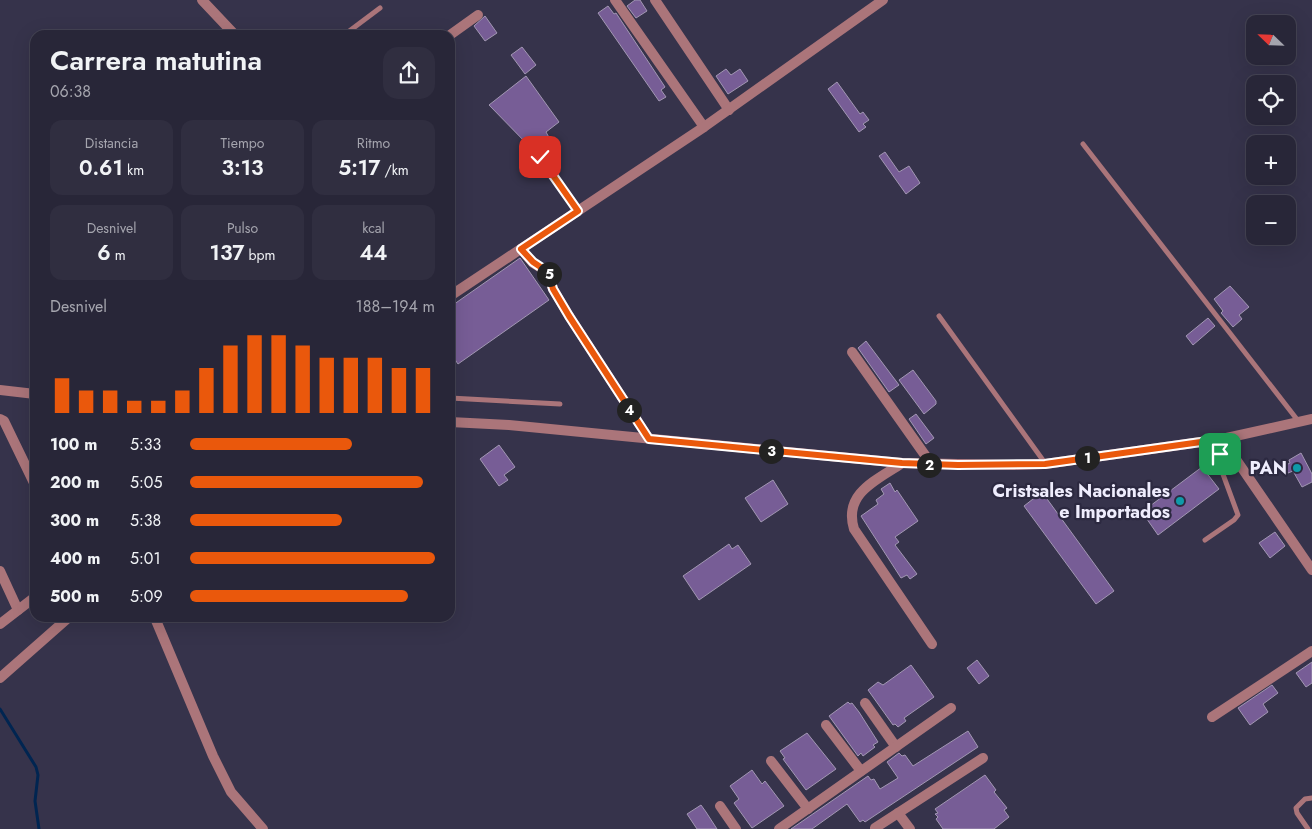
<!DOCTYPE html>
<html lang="es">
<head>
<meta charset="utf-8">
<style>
  body { margin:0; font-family:Jost,sans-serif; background:#302e40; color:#f1f3f6; height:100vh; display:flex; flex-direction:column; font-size:19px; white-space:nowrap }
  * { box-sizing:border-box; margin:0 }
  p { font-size:16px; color:#a5a5ae }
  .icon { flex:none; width:28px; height:28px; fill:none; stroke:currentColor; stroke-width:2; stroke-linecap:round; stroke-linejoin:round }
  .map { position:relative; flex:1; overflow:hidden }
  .side { position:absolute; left:30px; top:30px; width:425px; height:592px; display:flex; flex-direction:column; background:#282638; border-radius:15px; box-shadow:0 5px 20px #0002,0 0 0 1px #444353 }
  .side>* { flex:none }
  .needle { width:32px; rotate:293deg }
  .buttons { position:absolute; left:1246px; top:15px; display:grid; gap:10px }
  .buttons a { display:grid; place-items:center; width:50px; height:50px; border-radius:10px; background:#282638; box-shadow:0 5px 20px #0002,0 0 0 1px #444353; font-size:25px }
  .pin { position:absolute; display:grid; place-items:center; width:42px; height:42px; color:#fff; margin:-21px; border-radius:10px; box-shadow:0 2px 8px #0006 }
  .km { position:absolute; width:25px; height:25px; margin:-12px; border-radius:50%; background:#222; color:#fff; font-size:14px; line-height:25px; text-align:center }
  .round { display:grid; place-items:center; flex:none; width:52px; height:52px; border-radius:15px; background:#302e40 }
  .head { display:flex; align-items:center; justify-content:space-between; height:85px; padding:0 20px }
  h1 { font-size:28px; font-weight:600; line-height:38px }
  .figures { display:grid; grid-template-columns:repeat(3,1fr); gap:8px; height:85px; padding:5px 20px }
  .figures div { display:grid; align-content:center; border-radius:12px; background:#302e40; text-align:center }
  .figures b { font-size:21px; font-weight:600 }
  .figures small { font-size:14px; font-weight:400 }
  .figures p { font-size:14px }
  .chart { height:140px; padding:10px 20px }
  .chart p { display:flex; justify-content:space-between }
  .chart svg { width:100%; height:90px; margin-top:5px; stroke:#ea580c; stroke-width:6 }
  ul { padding:0 20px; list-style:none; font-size:16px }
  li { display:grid; grid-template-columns:80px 60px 1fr; align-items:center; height:38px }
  li i { height:12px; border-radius:6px; background:#ea580c }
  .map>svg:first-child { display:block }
</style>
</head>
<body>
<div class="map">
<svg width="1312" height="829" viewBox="0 0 1312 829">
  <rect width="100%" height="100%" fill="#36334b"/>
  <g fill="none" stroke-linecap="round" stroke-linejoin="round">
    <path stroke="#002551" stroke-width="3" d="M 0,709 L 36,767 L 38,775 L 35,801 L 39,829"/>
  </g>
  <g fill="#775d96" stroke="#a297b3">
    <path d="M 635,0 L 640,0 L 647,11 L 636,18 L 627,6 Z"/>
    <path d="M 608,6 L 614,14 L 616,13 L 665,87 L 661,90 L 666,97 L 659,101 L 598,13 Z"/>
    <path d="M 485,16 L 497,33 L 485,41 L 474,26 Z"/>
    <path d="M 522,47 L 536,65 L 525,74 L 511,55 Z"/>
    <path d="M 726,69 L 731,75 L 740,69 L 748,81 L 728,94 L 716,76 Z"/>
    <path d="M 526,76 L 559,122 L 546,132 L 551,141 L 542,147 L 536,140 L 529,146 L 489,105 Z"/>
    <path d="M 837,82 L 860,114 L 863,112 L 869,120 L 863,124 L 866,127 L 859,132 L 828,89 Z"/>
    <path d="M 885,152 L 899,172 L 909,166 L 920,183 L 906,194 L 879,156 Z"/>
    <path d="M 520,258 L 549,300 L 458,364 L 450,352 L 450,307 Z"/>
    <path d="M 1230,286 L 1249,307 L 1239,315 L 1242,319 L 1233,327 L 1221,313 L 1223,311 L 1214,299 Z"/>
    <path d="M 1208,318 L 1215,326 L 1193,345 L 1186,336 Z"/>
    <path d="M 866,341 L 899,385 L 889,392 L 858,348 Z"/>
    <path d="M 913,370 L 936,401 L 936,404 L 924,414 L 899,380 Z"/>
    <path d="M 916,414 L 934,438 L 926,444 L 909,419 Z"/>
    <path d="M 499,445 L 515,467 L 504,475 L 508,480 L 499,486 L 480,459 Z"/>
    <path d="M 1301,453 L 1312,474 L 1312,482 L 1302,487 L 1293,471 L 1288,473 L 1284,466 L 1290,463 L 1289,460 Z"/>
    <path d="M 1202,467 L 1219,489 L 1158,535 L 1142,512 Z"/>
    <path d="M 773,480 L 788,504 L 761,522 L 745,498 Z"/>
    <path d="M 890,483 L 895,492 L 897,490 L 918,521 L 895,537 L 899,542 L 895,545 L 917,574 L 910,579 L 907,575 L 901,578 L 861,516 L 878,504 L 876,500 L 884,494 L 881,489 Z"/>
    <path d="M 1042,492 L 1114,591 L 1096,604 L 1024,506 Z"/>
    <path d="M 1275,532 L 1285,546 L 1270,558 L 1259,543 Z"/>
    <path d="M 729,544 L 732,549 L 738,545 L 751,564 L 699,600 L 683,576 Z"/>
    <path d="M 977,660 L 989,676 L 979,684 L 967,668 Z"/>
    <path d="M 1312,662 L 1312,683 L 1306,687 L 1296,673 Z"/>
    <path d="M 911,665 L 934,697 L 904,718 L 906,721 L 898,727 L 895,724 L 893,725 L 868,690 L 878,682 L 883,685 Z"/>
    <path d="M 1272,685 L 1278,693 L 1263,704 L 1268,712 L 1250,725 L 1238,708 Z"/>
    <path d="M 848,702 L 850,704 L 852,703 L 859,712 L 878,742 L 873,745 L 875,747 L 863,756 L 861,753 L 858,756 L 829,716 Z"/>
    <path d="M 968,731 L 978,747 L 865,822 L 863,820 L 860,822 L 847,804 L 812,829 L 791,829 L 868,776 L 871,780 L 874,779 L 880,789 L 898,778 L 887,762 L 899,753 L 902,756 L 905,755 L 913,766 Z"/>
    <path d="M 807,733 L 836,769 L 806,790 L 783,759 L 785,758 L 780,751 Z"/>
    <path d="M 752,770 L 762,784 L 765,781 L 784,806 L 752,828 L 734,803 L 739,799 L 730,786 Z"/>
    <path d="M 985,775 L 996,790 L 994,792 L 1007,808 L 1004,810 L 1009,817 L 994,829 L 943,829 L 936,819 L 938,817 L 935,814 L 938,813 L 935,809 Z"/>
    <path d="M 701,805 L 706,812 L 717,829 L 697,829 L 687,814 Z"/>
  </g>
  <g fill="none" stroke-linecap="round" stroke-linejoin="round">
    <g stroke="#ab757a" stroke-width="5">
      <path d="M 344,35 L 380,8"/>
      <path d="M 1083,144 L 1299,422"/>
      <path d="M 540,157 L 577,211"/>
      <path d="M 939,316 L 1045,463"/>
      <path d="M 450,398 L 560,404"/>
      <path d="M 1205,540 L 1234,520 L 1238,515 L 1217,458 L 1228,447"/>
      <path d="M 1308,829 L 1297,813 L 1296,808 L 1305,799 L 1312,798"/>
    </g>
    <g stroke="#ab757a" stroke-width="10">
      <path d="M 202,0 L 235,35"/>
      <path d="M 615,0 L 704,127"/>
      <path d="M 655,0 L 729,110"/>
      <path d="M 450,35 L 478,15"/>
      <path d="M 521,249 L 533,263 L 548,272 L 553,289 L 569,316 L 649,439"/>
      <path d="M 450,296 L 704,127 L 883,0"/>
      <path d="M 852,352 L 932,465"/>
      <path d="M 0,390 L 35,394"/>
      <path d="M 0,419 L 4,421 L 35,485"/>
      <path d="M 450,422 L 509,425 L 902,463 L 1014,465 L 1045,464 L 1222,439 L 1312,419"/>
      <path d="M 1222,439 L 1312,570"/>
      <path d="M 902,463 C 877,480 843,493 854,529 L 932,644"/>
      <path d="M 0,571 L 18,610"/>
      <path d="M 155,618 L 213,756 L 231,792 L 263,829"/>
      <path d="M 0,624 L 35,597"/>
      <path d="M 0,678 L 68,618"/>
      <path d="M 865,703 L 896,747"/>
      <path d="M 1212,717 L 1312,651"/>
      <path d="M 826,725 L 861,771"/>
      <path d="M 771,761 L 808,809"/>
      <path d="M 720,806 L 736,829"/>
      <path d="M 898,813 L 910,829"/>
      <path d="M 875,828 L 983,758"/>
      <path d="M 779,829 L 951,708"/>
    </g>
  </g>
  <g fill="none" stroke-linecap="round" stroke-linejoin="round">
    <defs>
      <path id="route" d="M 540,157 L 578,211 L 521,249 L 533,262 L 548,272 L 553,289 L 569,316 L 649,439 L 902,463 L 958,465 L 1045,464 L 1222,439 L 1229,447 L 1220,454"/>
    </defs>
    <use href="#route" stroke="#fff" stroke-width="10"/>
    <use href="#route" stroke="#ea580c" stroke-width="6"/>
  </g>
  <g fill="#0f9aa8" stroke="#2c2940" stroke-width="2">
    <circle cx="1297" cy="468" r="5"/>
    <circle cx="1180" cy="501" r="5"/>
  </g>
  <g text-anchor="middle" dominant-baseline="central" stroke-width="4.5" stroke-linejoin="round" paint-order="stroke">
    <g font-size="18" font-weight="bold" fill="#efedfd" stroke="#2c2940" text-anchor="end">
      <text x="1287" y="468">PAN</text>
      <text x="1170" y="491">Cristsales Nacionales<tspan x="1170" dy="21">e Importados</tspan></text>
    </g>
  </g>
</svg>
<div class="buttons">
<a><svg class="needle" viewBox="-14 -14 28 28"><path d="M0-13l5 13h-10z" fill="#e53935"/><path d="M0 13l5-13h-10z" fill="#a5a5ae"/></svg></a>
<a><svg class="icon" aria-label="locate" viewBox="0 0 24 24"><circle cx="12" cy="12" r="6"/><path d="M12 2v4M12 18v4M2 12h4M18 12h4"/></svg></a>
<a>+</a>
<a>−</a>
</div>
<div class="pin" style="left:1220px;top:454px;background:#1e9e55"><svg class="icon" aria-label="arrive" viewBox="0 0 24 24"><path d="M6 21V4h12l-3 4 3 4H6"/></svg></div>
<div class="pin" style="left:540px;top:157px;background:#d93025"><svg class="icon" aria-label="check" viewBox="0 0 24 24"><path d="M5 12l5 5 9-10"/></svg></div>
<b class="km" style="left:1087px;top:458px">1</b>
<b class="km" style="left:929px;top:465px">2</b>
<b class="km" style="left:771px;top:451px">3</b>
<b class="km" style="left:629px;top:410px">4</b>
<b class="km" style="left:549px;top:274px">5</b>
<section class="side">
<div class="head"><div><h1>Carrera matutina</h1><p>06:38</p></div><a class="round"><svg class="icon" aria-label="share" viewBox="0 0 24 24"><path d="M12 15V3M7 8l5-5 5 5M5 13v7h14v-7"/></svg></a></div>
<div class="figures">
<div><p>Distancia</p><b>0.61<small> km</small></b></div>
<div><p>Tiempo</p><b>3:13</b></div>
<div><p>Ritmo</p><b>5:17<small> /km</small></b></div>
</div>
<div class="figures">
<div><p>Desnivel</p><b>6<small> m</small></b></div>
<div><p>Pulso</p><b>137<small> bpm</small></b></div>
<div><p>kcal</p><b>44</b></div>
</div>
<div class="chart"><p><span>Desnivel</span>188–194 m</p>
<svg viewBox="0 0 160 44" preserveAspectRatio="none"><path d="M5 44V27M15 44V33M25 44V33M35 44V38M45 44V38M55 44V33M65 44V22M75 44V11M85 44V6M95 44V6M105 44V11M115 44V17M125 44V17M135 44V17M145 44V22M155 44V22"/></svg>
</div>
<ul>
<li><b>100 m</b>5:33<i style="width:66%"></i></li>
<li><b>200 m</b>5:05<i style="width:95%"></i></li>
<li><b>300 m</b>5:38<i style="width:62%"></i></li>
<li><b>400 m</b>5:01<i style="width:100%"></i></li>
<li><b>500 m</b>5:09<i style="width:89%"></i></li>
</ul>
</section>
</div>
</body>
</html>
